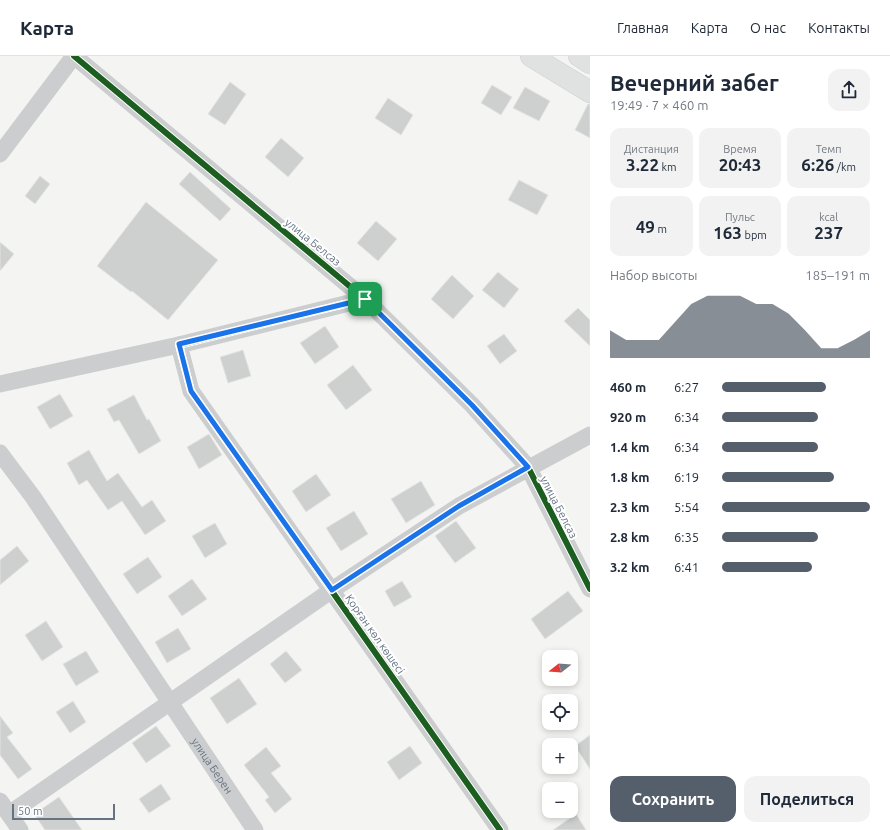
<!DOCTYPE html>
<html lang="ru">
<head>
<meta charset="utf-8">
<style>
  body { margin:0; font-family:Ubuntu,sans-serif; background:#f2f2f3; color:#1f2937; height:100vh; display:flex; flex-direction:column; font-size:15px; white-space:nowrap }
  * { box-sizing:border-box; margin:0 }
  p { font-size:13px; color:#747a83 }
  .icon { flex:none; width:22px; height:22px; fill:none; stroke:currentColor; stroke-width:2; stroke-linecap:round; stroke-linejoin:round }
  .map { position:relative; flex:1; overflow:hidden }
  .sheet { display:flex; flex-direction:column; background:#fff; width:300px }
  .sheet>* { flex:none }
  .needle { width:26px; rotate:253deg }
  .fabs { position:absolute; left:542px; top:594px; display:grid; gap:8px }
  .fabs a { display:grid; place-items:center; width:36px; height:36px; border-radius:8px; background:#fff; box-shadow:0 2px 6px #0003; font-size:20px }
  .scale { position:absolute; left:12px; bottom:10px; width:103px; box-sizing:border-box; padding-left:4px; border:2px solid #657383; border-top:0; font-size:11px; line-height:14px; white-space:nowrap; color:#657383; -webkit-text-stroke:3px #fff; paint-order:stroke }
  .pin { position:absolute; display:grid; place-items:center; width:34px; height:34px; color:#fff; margin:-17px; border-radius:8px; box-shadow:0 2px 6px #0006 }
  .round { display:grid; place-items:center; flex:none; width:42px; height:42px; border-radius:12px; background:#f2f2f3 }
  .summary { display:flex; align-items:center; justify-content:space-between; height:68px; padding:0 20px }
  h1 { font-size:22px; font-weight:600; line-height:30px }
  .figures { display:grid; grid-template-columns:repeat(3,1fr); gap:6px; height:68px; padding:4px 20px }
  .figures div { display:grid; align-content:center; border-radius:10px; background:#f2f2f3; text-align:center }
  .figures b { font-size:17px; font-weight:600 }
  .figures small { font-size:11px; font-weight:400 }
  .figures p { font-size:11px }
  .chart { height:112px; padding:8px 20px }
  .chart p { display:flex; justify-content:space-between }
  .chart svg { width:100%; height:72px; margin-top:4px; fill:#555f6b; opacity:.7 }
  .primary-button { display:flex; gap:8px; margin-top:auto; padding:8px 20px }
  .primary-button a { flex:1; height:46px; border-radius:12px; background:#555f6b; color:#fff; font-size:16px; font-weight:600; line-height:46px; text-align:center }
  .primary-button a+a { background:#f2f2f3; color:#1f2937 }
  ul { padding:0 20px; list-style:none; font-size:13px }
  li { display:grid; grid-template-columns:64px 48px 1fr; align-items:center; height:30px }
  li i { height:10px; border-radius:5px; background:#555f6b }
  header { display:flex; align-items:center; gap:24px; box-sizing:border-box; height:56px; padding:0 20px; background:#fff; border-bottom:1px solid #e0e1e3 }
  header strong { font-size:19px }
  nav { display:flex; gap:22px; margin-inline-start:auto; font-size:14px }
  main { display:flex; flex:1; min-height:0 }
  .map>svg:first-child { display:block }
</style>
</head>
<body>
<header>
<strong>Карта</strong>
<nav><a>Главная</a><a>Карта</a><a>О нас</a><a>Контакты</a></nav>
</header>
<main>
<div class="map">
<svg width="590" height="774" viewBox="0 0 590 774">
  <rect width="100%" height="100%" fill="#f4f5f3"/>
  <g fill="#cecfcf" stroke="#e4e4e3">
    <path d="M 230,26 L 246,38 L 225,69 L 208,58 Z"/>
    <path d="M 492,29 L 512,41 L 501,59 L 481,47 Z"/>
    <path d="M 525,31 L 550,45 L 539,65 L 513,52 Z"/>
    <path d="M 388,42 L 413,59 L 401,79 L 375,62 Z"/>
    <path d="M 588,48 L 590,48 L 590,82 L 575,74 Z"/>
    <path d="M 281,82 L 304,102 L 288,121 L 265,101 Z"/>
    <path d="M 190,116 L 231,153 L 220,165 L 179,128 Z"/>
    <path d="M 40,120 L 50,128 L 35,148 L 25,140 Z"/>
    <path d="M 519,124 L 548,139 L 537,159 L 508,144 Z"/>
    <path d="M 146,146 L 218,204 L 168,264 L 132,235 L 131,236 L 97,210 Z"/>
    <path d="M 376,165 L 397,183 L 378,205 L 357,187 Z"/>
    <path d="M 0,186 L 14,198 L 0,215 Z"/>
    <path d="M 498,216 L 519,233 L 504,252 L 482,234 Z"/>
    <path d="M 452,219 L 474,240 L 453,263 L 431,243 Z"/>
    <path d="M 578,252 L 590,264 L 590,290 L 564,265 Z"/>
    <path d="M 325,270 L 339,291 L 315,308 L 300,287 Z"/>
    <path d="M 504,278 L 517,295 L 500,308 L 487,290 Z"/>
    <path d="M 243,294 L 251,320 L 228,327 L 220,301 Z"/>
    <path d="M 353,309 L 372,334 L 346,354 L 327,329 Z"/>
    <path d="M 60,338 L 73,360 L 50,373 L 37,351 Z"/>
    <path d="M 134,339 L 147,364 L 149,363 L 161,385 L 139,398 L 119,364 L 114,366 L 107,353 Z"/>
    <path d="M 209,378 L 222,399 L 199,413 L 187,391 Z"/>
    <path d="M 89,394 L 107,425 L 118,417 L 142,451 L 152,444 L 166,465 L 145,479 L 122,445 L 108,454 L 87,424 L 79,429 L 67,407 Z"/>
    <path d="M 316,418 L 331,439 L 306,456 L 292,435 Z"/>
    <path d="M 421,425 L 435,449 L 406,467 L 391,443 Z"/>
    <path d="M 354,455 L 368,478 L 341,495 L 326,472 Z"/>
    <path d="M 456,465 L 476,492 L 455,507 L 435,480 Z"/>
    <path d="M 215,467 L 227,488 L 205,502 L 192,480 Z"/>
    <path d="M 17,490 L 29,505 L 0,529 L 0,504 Z"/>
    <path d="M 148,501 L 162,521 L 137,538 L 123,518 Z"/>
    <path d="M 192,523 L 207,543 L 182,560 L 168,540 Z"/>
    <path d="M 402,525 L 412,541 L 394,551 L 385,535 Z"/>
    <path d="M 568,535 L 583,555 L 545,583 L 531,563 Z"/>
    <path d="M 46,565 L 63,591 L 42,605 L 25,579 Z"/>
    <path d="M 178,572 L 191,593 L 167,607 L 155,586 Z"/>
    <path d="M 86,595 L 99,616 L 76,630 L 63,608 Z"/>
    <path d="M 286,595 L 302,614 L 285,627 L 270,608 Z"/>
    <path d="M 239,622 L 257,648 L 227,668 L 210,642 Z"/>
    <path d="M 73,645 L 86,666 L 70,677 L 56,656 Z"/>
    <path d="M 0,660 L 13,677 L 7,681 L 32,713 L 18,723 L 0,699 Z"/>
    <path d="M 156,670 L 171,690 L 146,707 L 132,687 Z"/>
    <path d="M 590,679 L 590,713 L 575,690 Z"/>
    <path d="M 410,690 L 422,707 L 399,724 L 387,706 Z"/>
    <path d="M 266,691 L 281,710 L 271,717 L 292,743 L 275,757 L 265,744 L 269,741 L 244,709 Z"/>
    <path d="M 161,728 L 171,743 L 149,757 L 139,743 Z"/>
    <path d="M 59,741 L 82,774 L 45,774 L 34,758 Z"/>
    <path d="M 576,758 L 586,774 L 553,774 Z"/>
  </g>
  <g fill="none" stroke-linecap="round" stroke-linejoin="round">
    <defs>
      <g id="major">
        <path d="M 531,0 L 590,36"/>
        <path d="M 579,0 L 590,7"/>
      </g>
    </defs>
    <use href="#major" stroke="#d0d1d1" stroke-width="22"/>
    <g stroke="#cccdce" stroke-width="17">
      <path d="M 74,0 L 365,243 L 472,349 L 528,411 L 590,533"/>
      <path d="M 0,98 L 74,0"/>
      <path d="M 365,243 L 179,289 L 191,335 L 500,774"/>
      <path d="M 0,328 L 179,289"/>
      <path id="s1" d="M 0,397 L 33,441 L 255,774"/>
      <path d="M 0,745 L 20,774"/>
      <path d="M 9,758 L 332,534 L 459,450 L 590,379"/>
    </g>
    <use href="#major" stroke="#e0e1e1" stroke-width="21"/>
    <defs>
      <g id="cycleway">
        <path d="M 74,0 L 365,243 L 472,349 L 528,411 L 590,533"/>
        <path d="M 365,243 L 179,289 L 191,335 L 500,774"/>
      </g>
    </defs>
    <use href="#cycleway" stroke="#fff" stroke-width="8"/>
    <use href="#cycleway" stroke="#1b5e20" stroke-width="6"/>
  </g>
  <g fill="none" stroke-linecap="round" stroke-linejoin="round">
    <defs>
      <path id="route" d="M 365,243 L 472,349 L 528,411 L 459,450 L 332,534 L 191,335 L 179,288 Z"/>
    </defs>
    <use href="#route" stroke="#fff" stroke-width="8"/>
    <use href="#route" stroke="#1a73e8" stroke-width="5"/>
  </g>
  <g text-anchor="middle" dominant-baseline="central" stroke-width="4" stroke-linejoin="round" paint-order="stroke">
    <g font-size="11" fill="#657383" stroke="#fff">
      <text transform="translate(313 186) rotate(39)">улица Белсаз</text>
      <text transform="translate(559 451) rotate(63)">улица Белсаз</text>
      <text transform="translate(375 578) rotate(55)">Қорған көл көшесі</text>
      <text stroke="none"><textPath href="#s1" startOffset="378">улица Берен</textPath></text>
    </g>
  </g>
</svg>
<div class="fabs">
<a><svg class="needle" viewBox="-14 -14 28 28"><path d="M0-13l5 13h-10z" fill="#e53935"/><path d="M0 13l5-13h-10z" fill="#747a83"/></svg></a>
<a><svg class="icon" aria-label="locate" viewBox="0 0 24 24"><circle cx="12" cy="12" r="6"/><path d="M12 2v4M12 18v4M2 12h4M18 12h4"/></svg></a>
<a>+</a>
<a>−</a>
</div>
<div class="scale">50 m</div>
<div class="pin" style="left:365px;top:243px;background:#1e9e55"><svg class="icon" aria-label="arrive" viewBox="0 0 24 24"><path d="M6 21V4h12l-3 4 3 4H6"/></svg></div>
</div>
<section class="sheet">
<div class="summary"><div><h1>Вечерний забег</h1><p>19:49 · 7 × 460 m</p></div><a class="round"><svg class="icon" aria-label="share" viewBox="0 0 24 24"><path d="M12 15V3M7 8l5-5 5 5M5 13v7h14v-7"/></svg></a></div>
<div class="figures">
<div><p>Дистанция</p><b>3.22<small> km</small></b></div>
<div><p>Время</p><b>20:43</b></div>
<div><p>Темп</p><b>6:26<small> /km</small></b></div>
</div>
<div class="figures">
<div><b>49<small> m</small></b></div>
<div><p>Пульс</p><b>163<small> bpm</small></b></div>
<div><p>kcal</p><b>237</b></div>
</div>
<div class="chart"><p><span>Набор высоты</span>185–191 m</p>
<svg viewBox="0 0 160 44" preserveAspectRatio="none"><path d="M0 44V27L10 33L20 33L30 33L40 22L50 11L60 6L70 6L80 6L90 11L100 11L110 17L120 27L130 38L140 38L150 33L160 27V44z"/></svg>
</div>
<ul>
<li><b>460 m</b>6:27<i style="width:70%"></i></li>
<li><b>920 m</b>6:34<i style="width:65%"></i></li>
<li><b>1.4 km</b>6:34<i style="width:65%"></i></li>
<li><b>1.8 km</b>6:19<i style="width:76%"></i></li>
<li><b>2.3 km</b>5:54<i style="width:100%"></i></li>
<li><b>2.8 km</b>6:35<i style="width:65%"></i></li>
<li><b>3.2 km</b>6:41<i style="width:61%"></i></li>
</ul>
<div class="primary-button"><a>Сохранить</a><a>Поделиться</a></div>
</section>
</main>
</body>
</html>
